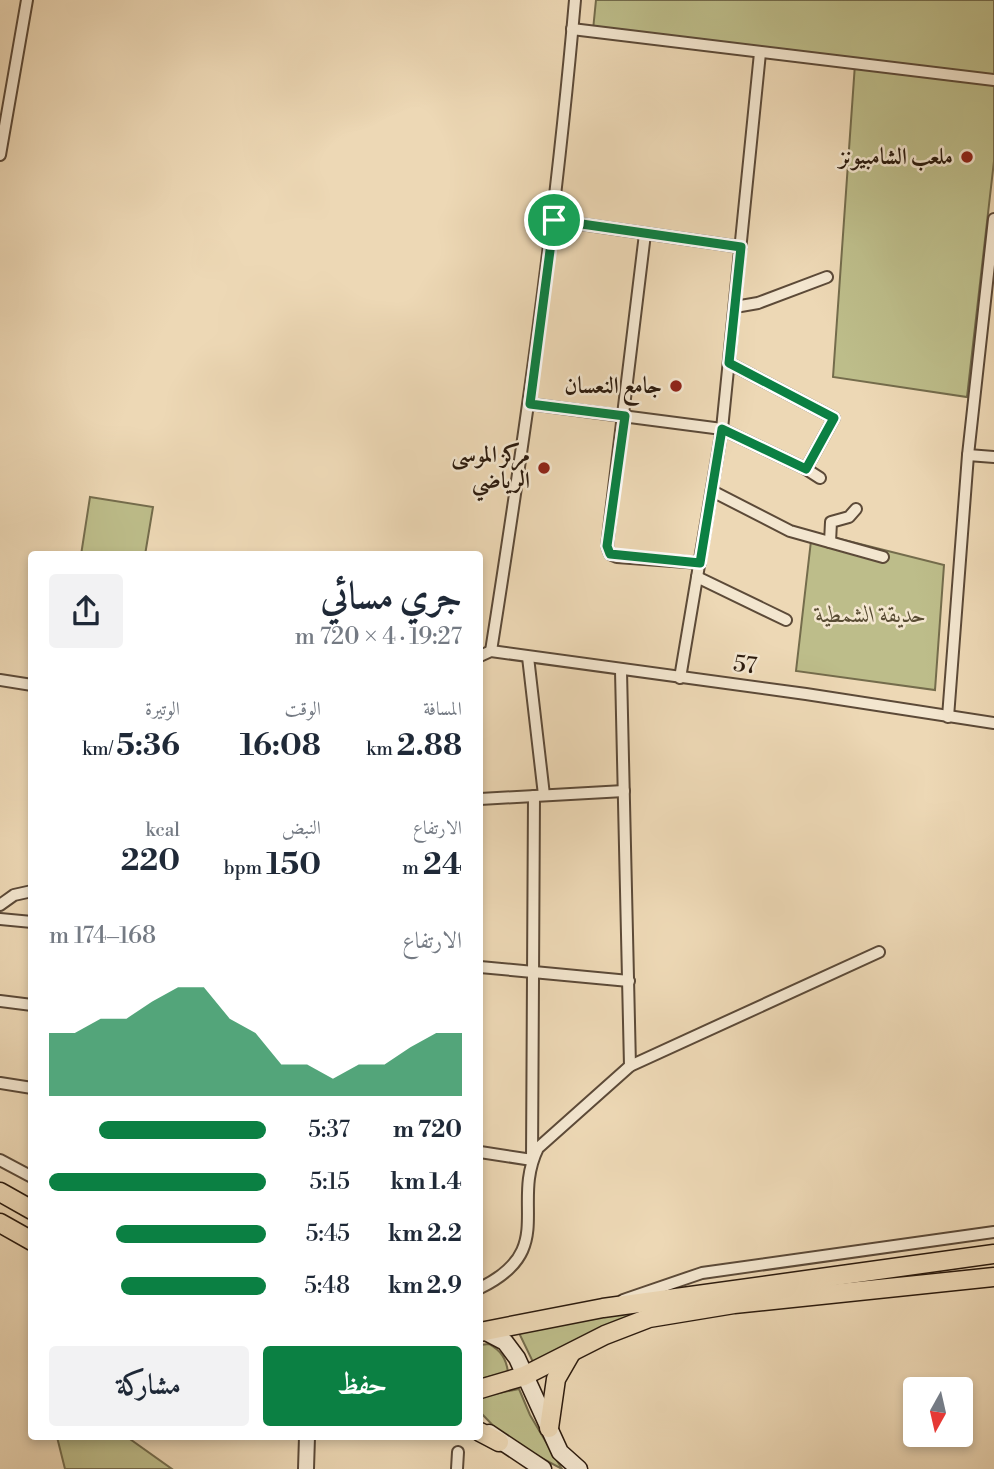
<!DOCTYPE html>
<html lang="ar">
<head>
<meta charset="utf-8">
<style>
  body { margin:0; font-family:"Libre Bodoni",Amiri,serif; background:#f2f2f3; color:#1f2937; direction:rtl; height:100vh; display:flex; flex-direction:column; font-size:26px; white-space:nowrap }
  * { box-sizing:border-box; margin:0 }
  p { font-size:23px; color:#747a83 }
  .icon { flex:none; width:38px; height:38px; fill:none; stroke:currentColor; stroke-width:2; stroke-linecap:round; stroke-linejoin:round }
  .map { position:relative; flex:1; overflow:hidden; direction:ltr }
  .panel { position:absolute; left:28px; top:551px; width:455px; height:889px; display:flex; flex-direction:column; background:#fff; border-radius:7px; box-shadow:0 4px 10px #0003; direction:rtl }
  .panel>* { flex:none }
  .needle { width:46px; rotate:188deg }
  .controls { position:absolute; left:903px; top:1377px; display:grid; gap:14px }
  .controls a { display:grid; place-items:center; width:70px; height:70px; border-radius:7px; background:#fff; box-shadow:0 4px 10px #0003; font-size:35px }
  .pin { position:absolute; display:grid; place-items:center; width:60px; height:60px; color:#fff; margin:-30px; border:4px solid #fff; border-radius:50%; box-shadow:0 2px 7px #0007 }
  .round { display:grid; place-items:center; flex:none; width:74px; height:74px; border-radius:7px; background:#f2f2f3 }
  .headline { display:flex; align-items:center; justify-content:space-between; height:119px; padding:0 21px }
  h1 { font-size:38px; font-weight:700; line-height:52px }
  .figures { display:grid; grid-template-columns:repeat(3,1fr); gap:10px; height:119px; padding:7px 21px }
  .figures div { display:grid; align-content:center }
  .figures b { font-size:30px; font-weight:700 }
  .figures small { font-size:19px; font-weight:400 }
  .figures p { font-size:19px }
  .chart { height:196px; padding:14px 21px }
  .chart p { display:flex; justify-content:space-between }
  .chart svg { width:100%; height:126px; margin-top:7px; fill:#0b8043; opacity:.7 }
  .action { display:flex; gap:14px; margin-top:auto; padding:14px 21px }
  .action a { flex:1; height:80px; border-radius:7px; background:#0b8043; color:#fff; font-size:28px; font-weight:700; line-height:80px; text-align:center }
  .action a+a { background:#f2f2f3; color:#1f2937 }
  ul { padding:0 21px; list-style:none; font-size:23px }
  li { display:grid; grid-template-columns:112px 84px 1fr; align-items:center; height:52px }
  li i { height:18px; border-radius:9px; background:#0b8043 }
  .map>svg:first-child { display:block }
</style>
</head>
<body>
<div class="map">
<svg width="994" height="1469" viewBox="0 0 994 1469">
  <rect width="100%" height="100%" fill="#edd8b5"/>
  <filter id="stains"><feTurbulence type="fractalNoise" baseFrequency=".00286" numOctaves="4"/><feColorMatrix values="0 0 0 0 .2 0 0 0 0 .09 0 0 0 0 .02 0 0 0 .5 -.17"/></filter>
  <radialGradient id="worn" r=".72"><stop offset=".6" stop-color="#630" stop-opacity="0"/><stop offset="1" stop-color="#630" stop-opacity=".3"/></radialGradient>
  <g fill="#bdbd8a" stroke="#746c4c" stroke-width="2">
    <path d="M 596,0 L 994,0 L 994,76 L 593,30 Z"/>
    <path d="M 855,64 L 994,85 L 994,161 L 967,397 L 833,377 Z"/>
    <path d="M 90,497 L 153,507 L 145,555 L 81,555 Z"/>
    <path d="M 812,532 L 944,565 L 935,690 L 796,671 Z"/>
    <path d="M 703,1300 L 533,1362 L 519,1333 L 639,1307 Z"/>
    <path d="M 489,1344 C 501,1351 506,1358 508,1372 L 480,1379 L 480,1345 Z"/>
    <path d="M 519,1389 L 530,1415 L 562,1469 L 506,1439 L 480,1412 L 480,1397 Z"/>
    <path d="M 57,1437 L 127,1437 L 172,1469 L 65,1469 Z"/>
  </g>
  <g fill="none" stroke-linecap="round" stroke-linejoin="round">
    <defs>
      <g id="minor">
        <path d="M 572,29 L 994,80"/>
        <path d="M 0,155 L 27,0"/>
        <path d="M 553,220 L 741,247"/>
        <path d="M 645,234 L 607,546 L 610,554 L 617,557 L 700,563"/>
        <path d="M 735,307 L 758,303 L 827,277"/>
        <path d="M 729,363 L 834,418 L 806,469 L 820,478"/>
        <path d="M 530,404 L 722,429 L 806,469"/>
        <path d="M 968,455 L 994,457"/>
        <path d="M 712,491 L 790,531 L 883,557"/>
        <path d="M 830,542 L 831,522 L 849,517 L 856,509"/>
        <path d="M 697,577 L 786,620"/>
        <path d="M 491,651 C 525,435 556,219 575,0"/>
        <path d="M 480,656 L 491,651 L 806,694 L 994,723"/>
        <path d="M 528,657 L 544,795"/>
        <path d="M 621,671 L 630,1066"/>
        <path d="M 680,678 L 722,429 L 760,53"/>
        <path d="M 0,680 L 32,685"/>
        <path d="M 948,717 L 968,455 L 994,219"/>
        <path d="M 480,799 L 624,791"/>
        <path d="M 0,905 L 14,895 L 32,891"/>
        <path d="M 0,919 L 32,922"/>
        <path d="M 480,967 L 629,981"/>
        <path d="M 0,1001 L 32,1005"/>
        <path d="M 0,1083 L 32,1088"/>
        <path d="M 480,1152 L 532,1160 L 534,796"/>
        <path d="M 0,1160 L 32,1177"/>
        <path d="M 480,1288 C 558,1250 510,1205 538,1148 L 630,1066 L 879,952"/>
        <path d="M 623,1300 L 702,1273 L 994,1232"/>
        <path d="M 457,1469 L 458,1452"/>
      </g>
      <path id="tertiary" d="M 306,1469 L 307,1437"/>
      <g id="secondary">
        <path d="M 484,1331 L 505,1342 L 517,1358 L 560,1452 L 579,1469"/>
        <path d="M 489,1433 L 543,1469"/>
      </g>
      <g id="primary">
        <path d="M 0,1192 L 32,1210"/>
        <path d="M 0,1223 L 32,1241"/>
        <path d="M 480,1332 L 603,1308 L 994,1254"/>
        <path d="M 480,1389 L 524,1376 L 605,1335 L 649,1318 L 734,1304 L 994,1277"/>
        <path d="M 549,1428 L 556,1379 L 571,1353"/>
        <path d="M 480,1432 L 499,1442"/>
      </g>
    </defs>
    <use href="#minor" stroke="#5c4a38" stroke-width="14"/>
    <use href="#tertiary" stroke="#5c4a38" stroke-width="18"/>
    <use href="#secondary" stroke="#2c1b0e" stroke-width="19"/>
    <use href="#primary" stroke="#2c1b0e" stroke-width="21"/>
    <use href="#minor" stroke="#f3e6cf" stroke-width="10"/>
    <use href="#tertiary" stroke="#f3e6cf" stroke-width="14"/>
    <use href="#secondary" stroke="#f3e6cf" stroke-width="16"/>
    <use href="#primary" stroke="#edd8b5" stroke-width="18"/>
  </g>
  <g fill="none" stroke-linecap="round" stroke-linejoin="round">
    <defs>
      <path id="route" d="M 554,220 L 741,247 L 729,363 L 834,418 L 806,469 L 722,429 L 700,563 L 610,554 L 607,546 L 625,416 L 530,404 Z"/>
    </defs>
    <use href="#route" stroke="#fff" stroke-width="14"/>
    <use href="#route" stroke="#0b8043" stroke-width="9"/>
  </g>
  <g fill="#8f2418" stroke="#f3e6cf" stroke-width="2.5">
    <circle cx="967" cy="157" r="7"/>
    <circle cx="676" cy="386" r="7"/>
    <circle cx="544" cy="468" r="7"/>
  </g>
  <g text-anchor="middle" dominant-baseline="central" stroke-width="5" stroke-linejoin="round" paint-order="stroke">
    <g font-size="23" font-weight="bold" fill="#2c1b0e" stroke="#f3e6cf" text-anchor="end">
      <text x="953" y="157">ملعب الشامبيونز</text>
      <text x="662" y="386">جامع النعسان</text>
      <text x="530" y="455">مركز الموسى<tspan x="530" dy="26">الرياضي</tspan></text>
    </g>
    <g font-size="23" font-style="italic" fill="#584c33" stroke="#f3e6cf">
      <text x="871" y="615">حديقة الشمطية</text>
    </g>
    <g font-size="23" fill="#2c1b0e" stroke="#f3e6cf">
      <text transform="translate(745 665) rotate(7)">57</text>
    </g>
  </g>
  <rect width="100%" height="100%" filter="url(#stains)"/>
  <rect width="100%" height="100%" fill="url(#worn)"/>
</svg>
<div class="controls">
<a><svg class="needle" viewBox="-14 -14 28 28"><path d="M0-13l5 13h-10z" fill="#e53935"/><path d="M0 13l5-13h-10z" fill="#747a83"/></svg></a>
</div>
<div class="pin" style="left:554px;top:220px;background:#1e9e55"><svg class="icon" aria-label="arrive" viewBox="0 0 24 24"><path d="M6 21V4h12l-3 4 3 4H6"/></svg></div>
<section class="panel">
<div class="headline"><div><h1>جري مسائي</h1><p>19:27 · 4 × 720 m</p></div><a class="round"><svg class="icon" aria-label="share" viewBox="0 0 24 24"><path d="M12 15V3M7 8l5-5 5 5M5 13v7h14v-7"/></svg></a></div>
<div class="figures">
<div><p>المسافة</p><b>2.88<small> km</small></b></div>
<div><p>الوقت</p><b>16:08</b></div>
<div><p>الوتيرة</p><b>5:36<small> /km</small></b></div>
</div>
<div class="figures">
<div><p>الارتفاع</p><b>24<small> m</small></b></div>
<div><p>النبض</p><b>150<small> bpm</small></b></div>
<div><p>kcal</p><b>220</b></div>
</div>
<div class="chart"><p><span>الارتفاع</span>168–174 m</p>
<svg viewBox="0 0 160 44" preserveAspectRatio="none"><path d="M0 44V22L10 22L20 17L30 17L40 11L50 6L60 6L70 17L80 22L90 33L100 33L110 38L120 33L130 33L140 27L150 22L160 22V44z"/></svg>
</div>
<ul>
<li><b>720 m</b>5:37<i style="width:77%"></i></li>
<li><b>1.4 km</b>5:15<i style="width:100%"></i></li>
<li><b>2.2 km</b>5:45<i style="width:69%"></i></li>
<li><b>2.9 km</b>5:48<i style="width:67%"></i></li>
</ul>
<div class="action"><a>حفظ</a><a>مشاركة</a></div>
</section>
</div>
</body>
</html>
